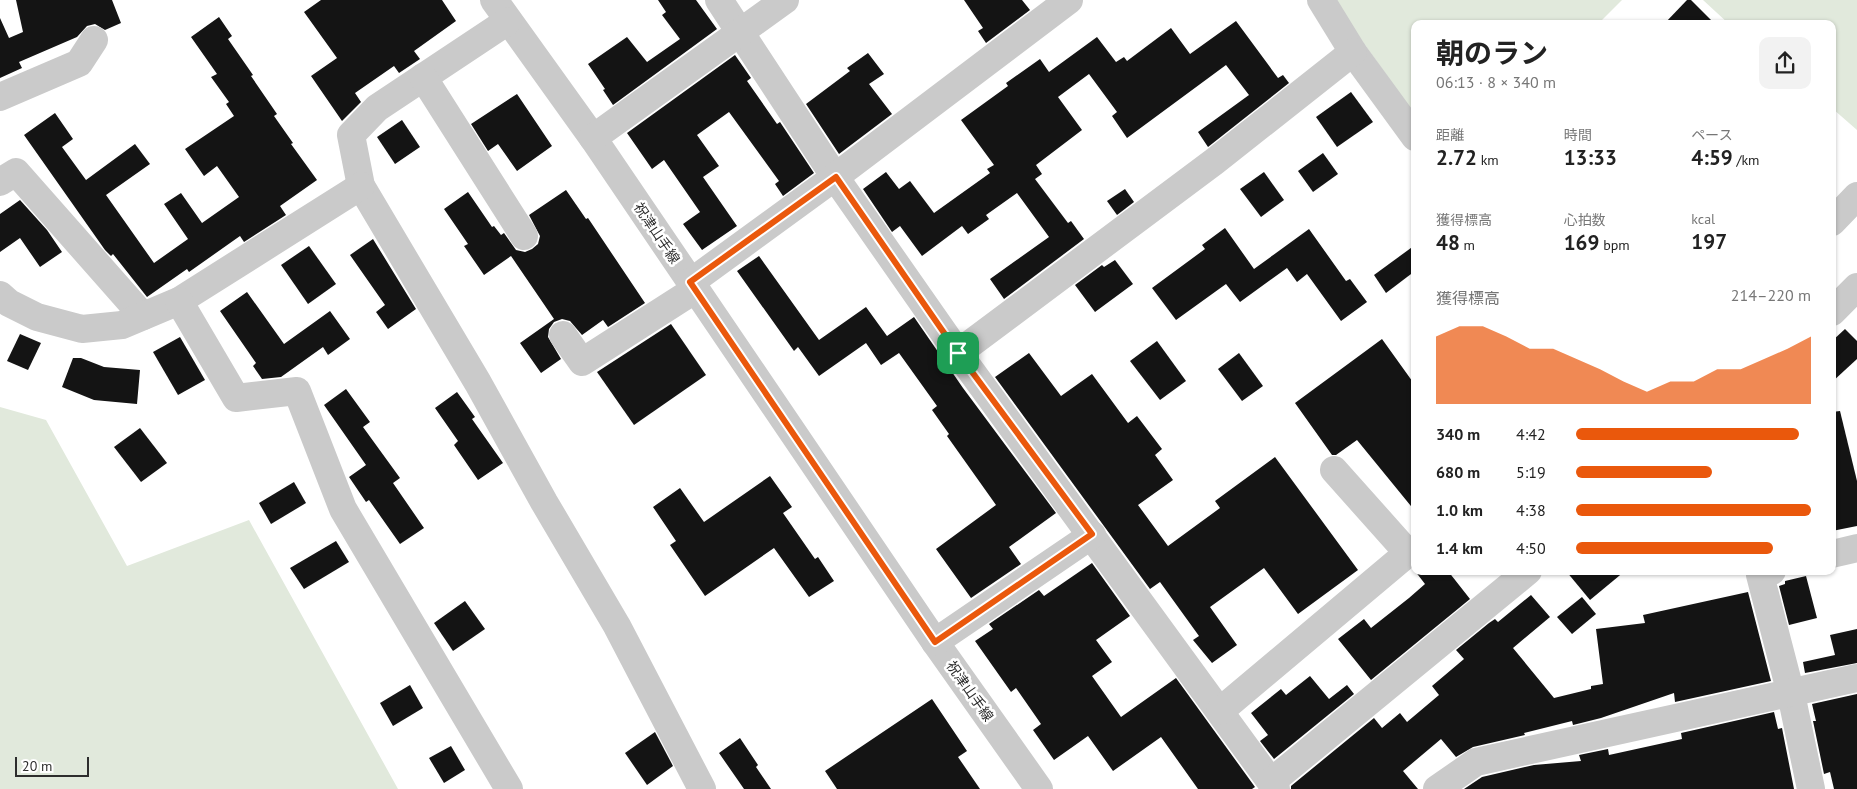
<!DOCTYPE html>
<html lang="ja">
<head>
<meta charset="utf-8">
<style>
  body { margin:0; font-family:"PT Sans","Noto Sans JP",sans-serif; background:#f2f2f2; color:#222; height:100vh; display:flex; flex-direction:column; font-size:19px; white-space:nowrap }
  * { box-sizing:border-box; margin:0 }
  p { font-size:16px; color:#767676 }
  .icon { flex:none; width:28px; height:28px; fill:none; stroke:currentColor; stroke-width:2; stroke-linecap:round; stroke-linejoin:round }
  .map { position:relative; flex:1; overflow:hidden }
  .sheet { position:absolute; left:1411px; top:20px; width:425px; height:555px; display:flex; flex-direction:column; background:#fff; border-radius:10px; box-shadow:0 1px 4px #0004 }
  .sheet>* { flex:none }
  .scale { position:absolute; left:15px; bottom:12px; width:74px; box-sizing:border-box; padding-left:5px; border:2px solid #2d2d2d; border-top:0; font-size:14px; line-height:18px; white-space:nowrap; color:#2d2d2d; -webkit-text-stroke:4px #fff; paint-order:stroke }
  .pin { position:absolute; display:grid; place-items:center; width:42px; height:42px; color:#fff; margin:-21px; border-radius:10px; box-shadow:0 2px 8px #0006 }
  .round { display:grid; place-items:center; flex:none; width:52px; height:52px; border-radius:10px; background:#f2f2f2 }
  .headline { display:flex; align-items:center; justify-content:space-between; height:85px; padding:0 25px }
  h1 { font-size:28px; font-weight:700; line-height:38px }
  .stats { display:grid; grid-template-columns:repeat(3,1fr); gap:8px; height:85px; padding:5px 25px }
  .stats div { display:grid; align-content:center }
  .stats b { font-size:21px; font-weight:700 }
  .stats small { font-size:14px; font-weight:400 }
  .stats p { font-size:14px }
  .chart { height:140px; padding:10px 25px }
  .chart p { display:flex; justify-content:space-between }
  .chart svg { width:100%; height:90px; margin-top:5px; fill:#ea580c; opacity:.7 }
  ul { padding:0 25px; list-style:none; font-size:16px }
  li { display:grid; grid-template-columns:80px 60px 1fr; align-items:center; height:38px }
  li i { height:12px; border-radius:6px; background:#ea580c }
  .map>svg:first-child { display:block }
</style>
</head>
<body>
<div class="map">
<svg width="1857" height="789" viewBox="0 0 1857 789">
  <rect width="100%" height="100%" fill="#fff"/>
  <g fill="#e1e9dc">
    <path d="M 1333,0 L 1622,0 L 1598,24 L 1415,24 L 1415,115 Z"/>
    <path d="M 1703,0 L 1857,0 L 1857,130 L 1833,109 L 1832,24 L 1729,24 Z"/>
    <path d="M 0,407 L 46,420 L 127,566 L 249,520 L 398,789 L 0,789 Z"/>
  </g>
  <g fill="#141414">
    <path d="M 16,0 L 112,0 L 121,23 L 105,30 L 95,24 L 87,26 L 77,37 L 19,62 L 22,68 L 0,78 L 0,18 L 9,38 L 23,32 Z"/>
    <path d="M 321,0 L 442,0 L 456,21 L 414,51 L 420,59 L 399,73 L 394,66 L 355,93 L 361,102 L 342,121 L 311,76 L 337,58 L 304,12 Z"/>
    <path d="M 658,0 L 696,0 L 717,29 L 613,105 L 603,90 L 605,89 L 588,64 L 627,37 L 647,62 L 680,39 L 662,15 L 666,12 Z"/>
    <path d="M 964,0 L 1022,0 L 1030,10 L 986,43 L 978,31 L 983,28 Z"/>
    <path d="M 1687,0 L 1691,0 L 1715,24 L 1664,24 Z"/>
    <path d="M 219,17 L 232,36 L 228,39 L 253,75 L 251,76 L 277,114 L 274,116 L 293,143 L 291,144 L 317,180 L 280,206 L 286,215 L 244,242 L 240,236 L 189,272 L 187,269 L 147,297 L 113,254 L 111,256 L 105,250 L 24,135 L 55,113 L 73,139 L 62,147 L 86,180 L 135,144 L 150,164 L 106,195 L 154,263 L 188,239 L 164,204 L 181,193 L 202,223 L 239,197 L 217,166 L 204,176 L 185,149 L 234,116 L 226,104 L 229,102 L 211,77 L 217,74 L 191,37 Z"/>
    <path d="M 1236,21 L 1278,78 L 1283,75 L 1289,83 L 1208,147 L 1198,132 L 1249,95 L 1226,65 L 1127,138 L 1112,116 L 1117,112 L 1089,74 L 1058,97 L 1082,130 L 1036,165 L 1042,174 L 1035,179 L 1068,223 L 1071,221 L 1084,239 L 1004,299 L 990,279 L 1049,237 L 1017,193 L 986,215 L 989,219 L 968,234 L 962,226 L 922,256 L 900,226 L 892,232 L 863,189 L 886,172 L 899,189 L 910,181 L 934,213 L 990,173 L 987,169 L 994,165 L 961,120 L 1008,86 L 1006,83 L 1040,59 L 1049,72 L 1097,37 L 1116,62 L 1124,57 L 1127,61 L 1171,28 L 1190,54 Z"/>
    <path d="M 868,53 L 884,74 L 869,84 L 892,114 L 839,154 L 806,104 L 850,71 L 847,68 Z"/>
    <path d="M 735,55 L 751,78 L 747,81 L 777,124 L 780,122 L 814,173 L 783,196 L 775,184 L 779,181 L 729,112 L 697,135 L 719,166 L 703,177 L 737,226 L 702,250 L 683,224 L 700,212 L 664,160 L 652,169 L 627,133 Z"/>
    <path d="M 1351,92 L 1373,122 L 1337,147 L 1316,117 Z"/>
    <path d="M 517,94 L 552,146 L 517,171 L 498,144 L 488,151 L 471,124 Z"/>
    <path d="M 402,120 L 420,147 L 395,164 L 377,137 Z"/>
    <path d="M 1323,153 L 1338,174 L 1313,192 L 1298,171 Z"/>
    <path d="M 1264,172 L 1284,200 L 1261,217 L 1240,189 Z"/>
    <path d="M 1125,189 L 1134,202 L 1117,215 L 1107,201 Z"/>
    <path d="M 566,190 L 586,219 L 588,218 L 645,303 L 608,327 L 603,320 L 582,335 L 570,321 L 562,319 L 554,322 L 549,329 L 548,337 L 561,359 L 541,373 L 520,343 L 554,319 L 511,256 L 484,275 L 464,246 L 468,244 L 444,209 L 468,192 L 492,227 L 494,226 L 501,235 L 504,233 L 516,250 L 525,252 L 532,249 L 538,244 L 540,236 L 529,215 Z"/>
    <path d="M 20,200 L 47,230 L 62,252 L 40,267 L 20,238 L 0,252 L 0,214 Z"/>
    <path d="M 1225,228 L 1254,269 L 1309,229 L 1346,281 L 1350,279 L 1367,302 L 1341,321 L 1307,274 L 1297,282 L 1287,268 L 1240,302 L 1226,284 L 1176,320 L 1152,288 L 1205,249 L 1202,245 Z"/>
    <path d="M 373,239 L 416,309 L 388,329 L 376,312 L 385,305 L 350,255 Z"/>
    <path d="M 1415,245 L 1415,271 L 1386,293 L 1374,275 Z"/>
    <path d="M 309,246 L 336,284 L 308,304 L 281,265 Z"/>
    <path d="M 759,256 L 819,340 L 866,307 L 887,336 L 914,317 L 963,388 L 1056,513 L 1009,547 L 1021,564 L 971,598 L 936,549 L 996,505 L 947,436 L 949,434 L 932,410 L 937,406 L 899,353 L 881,365 L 866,343 L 819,376 L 798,347 L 794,351 L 737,271 Z"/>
    <path d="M 1115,260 L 1133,284 L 1095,312 L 1075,285 L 1102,265 L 1104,267 Z"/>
    <path d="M 247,292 L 284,344 L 330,311 L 350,339 L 328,355 L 323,347 L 281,377 L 262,379 L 253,366 L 256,363 L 220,311 Z"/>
    <path d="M 671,324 L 706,375 L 634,425 L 597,372 Z"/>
    <path d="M 1845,329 L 1857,341 L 1857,359 L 1832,382 L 1832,341 Z"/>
    <path d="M 20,334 L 41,343 L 28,370 L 7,361 Z"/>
    <path d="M 180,337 L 205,380 L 178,395 L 153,352 Z"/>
    <path d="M 1382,339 L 1415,385 L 1415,511 L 1357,440 L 1336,455 L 1332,455 L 1295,403 Z"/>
    <path d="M 1157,341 L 1186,381 L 1160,400 L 1130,361 Z"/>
    <path d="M 1029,353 L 1061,396 L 1092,374 L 1128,423 L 1137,416 L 1162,449 L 1155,455 L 1173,480 L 1138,505 L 1168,546 L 1220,508 L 1215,501 L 1275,457 L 1358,570 L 1298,614 L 1264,568 L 1210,607 L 1237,645 L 1212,663 L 1193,640 L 1199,636 L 1160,582 L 1150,589 L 995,377 Z"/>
    <path d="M 1239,353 L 1263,386 L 1242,401 L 1218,369 Z"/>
    <path d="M 73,358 L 81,358 L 104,367 L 140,370 L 137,404 L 94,400 L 62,387 Z"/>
    <path d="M 346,389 L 370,422 L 363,427 L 400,478 L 393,483 L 424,528 L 400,544 L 369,500 L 366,502 L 349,477 L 366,465 L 324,405 Z"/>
    <path d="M 457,392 L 475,417 L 472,419 L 503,463 L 478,480 L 454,445 L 458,441 L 435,408 Z"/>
    <path d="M 1840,411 L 1857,481 L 1857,526 L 1832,531 L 1832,412 Z"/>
    <path d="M 140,428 L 167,463 L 141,482 L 114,447 Z"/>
    <path d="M 770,476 L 792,507 L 783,513 L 815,559 L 818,557 L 834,581 L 809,597 L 774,548 L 705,596 L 670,545 L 676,541 L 653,507 L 680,488 L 704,522 Z"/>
    <path d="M 294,482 L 306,503 L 271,524 L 259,503 Z"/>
    <path d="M 336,541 L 349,562 L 304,589 L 290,568 Z"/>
    <path d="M 1092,563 L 1130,616 L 1096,640 L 1112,662 L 1092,676 L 1121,717 L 1176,678 L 1255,787 L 1252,789 L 1198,789 L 1161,737 L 1113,771 L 1088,736 L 1054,760 L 1033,730 L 1041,724 L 1016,688 L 1011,692 L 975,641 L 993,629 L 989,624 L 1039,590 L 1044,596 Z"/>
    <path d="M 1415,571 L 1448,571 L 1470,599 L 1371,680 L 1338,639 L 1364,619 L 1371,628 L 1409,598 L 1425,584 Z"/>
    <path d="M 1566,571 L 1625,571 L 1590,600 Z"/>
    <path d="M 1806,576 L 1817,618 L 1789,625 L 1779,586 L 1785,584 L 1785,581 Z"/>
    <path d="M 1748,592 L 1771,681 L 1675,702 L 1674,693 L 1601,718 L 1573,725 L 1572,721 L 1524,733 L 1525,735 L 1473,747 L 1456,757 L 1441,739 L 1403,771 L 1418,789 L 1291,789 L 1291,786 L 1374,718 L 1382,728 L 1400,713 L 1407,722 L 1439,695 L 1432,686 L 1464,659 L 1456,650 L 1489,623 L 1495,619 L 1498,622 L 1531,595 L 1550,617 L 1513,648 L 1554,698 L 1591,689 L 1591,686 L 1603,684 L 1596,629 L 1645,623 L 1643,615 Z"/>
    <path d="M 1582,597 L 1596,614 L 1572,634 L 1557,617 Z"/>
    <path d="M 465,601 L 485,629 L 453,651 L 434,623 Z"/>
    <path d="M 1857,629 L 1857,663 L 1805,673 L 1803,662 L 1835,655 L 1830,635 Z"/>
    <path d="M 1310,676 L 1329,699 L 1347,685 L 1354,694 L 1274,759 L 1260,741 L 1268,735 L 1251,713 L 1281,689 L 1286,695 Z"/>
    <path d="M 410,685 L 423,708 L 393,726 L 380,703 Z"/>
    <path d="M 1857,694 L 1857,789 L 1834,789 L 1830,772 L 1824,774 L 1813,721 L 1816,721 L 1812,704 Z"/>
    <path d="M 932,699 L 967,751 L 958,757 L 980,789 L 837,789 L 825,771 Z"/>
    <path d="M 1774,712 L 1778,729 L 1782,728 L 1794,789 L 1464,789 L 1482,777 L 1534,765 L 1581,761 L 1579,755 L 1608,749 L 1609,755 L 1682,739 L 1681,733 Z"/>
    <path d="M 655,732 L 673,766 L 647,785 L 625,753 Z"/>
    <path d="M 740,738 L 758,765 L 756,767 L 771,789 L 744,789 L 719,753 Z"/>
    <path d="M 451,746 L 465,770 L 444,783 L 429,758 Z"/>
  </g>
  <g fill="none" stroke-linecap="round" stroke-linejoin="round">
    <g stroke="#cacaca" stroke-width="28">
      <path d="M 494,0 L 593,138 L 935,642 L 1039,789"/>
      <path d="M 719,0 L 835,177 L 958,353 L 1276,789"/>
      <path d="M 1321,0 L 1353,52 L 1415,137"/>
      <path d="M 508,21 L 377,108 L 351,135 L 361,186 L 478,383 L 544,502 L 617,626 L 702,789"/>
      <path d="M 423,77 L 524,236"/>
      <path d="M 0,97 L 79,63 L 94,40"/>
      <path d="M 593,138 L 785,0"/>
      <path d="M 0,182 L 16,172 L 143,316"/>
      <path d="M 1832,222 L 1857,196"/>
      <path d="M 691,282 L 835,177 L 1069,0"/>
      <path d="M 0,295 L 9,303 L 37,317 L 82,329 L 122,325 L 179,301 L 361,186"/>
      <path d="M 179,301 L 236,398 L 297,391 L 343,509 L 509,789"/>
      <path d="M 1832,312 L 1857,287"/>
      <path d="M 563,335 L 582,362 L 696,289"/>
      <path d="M 958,353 L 1215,161 L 1353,52"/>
      <path d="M 1832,554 L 1857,548"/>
      <path d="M 1772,571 L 1760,575 L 1791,694 L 1811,789"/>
      <path d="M 935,642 L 1092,535"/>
      <path d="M 1220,711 L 1408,553 L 1334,470"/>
      <path d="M 1271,782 L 1528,571"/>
      <path d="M 1437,789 L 1476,762 L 1857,678"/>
    </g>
  </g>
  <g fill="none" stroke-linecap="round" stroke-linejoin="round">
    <defs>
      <path id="route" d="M 836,177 L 958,353 L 1092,534 L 935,642 L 690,282 Z"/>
    </defs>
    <use href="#route" stroke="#fff" stroke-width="10"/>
    <use href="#route" stroke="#ea580c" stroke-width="6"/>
  </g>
  <g text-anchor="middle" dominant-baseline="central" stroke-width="5" stroke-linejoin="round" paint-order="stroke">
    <g font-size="14" fill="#2d2d2d" stroke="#fff">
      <text transform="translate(657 233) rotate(56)">祝津山手線</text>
      <text transform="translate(970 691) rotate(55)">祝津山手線</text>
    </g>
  </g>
</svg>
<div class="scale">20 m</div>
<div class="pin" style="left:958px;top:353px;background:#1e9e55"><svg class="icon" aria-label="arrive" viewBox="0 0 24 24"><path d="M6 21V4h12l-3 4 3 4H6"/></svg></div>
<section class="sheet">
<div class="headline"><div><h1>朝のラン</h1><p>06:13 · 8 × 340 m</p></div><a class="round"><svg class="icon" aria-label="share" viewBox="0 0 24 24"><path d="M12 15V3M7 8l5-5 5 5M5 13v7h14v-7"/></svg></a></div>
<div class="stats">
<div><p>距離</p><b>2.72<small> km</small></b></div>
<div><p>時間</p><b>13:33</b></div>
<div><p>ペース</p><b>4:59<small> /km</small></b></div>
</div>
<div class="stats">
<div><p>獲得標高</p><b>48<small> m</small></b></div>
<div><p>心拍数</p><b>169<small> bpm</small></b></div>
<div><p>kcal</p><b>197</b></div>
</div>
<div class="chart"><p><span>獲得標高</span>214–220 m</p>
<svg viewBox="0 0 160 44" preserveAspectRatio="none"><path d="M0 44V11L10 6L20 6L30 11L40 17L50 17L60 22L70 27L80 33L90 38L100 33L110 33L120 27L130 27L140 22L150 17L160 11V44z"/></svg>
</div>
<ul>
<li><b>340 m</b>4:42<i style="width:95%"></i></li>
<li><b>680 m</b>5:19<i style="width:58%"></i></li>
<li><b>1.0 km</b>4:38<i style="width:100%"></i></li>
<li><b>1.4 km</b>4:50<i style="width:84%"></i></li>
</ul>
</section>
</div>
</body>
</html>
